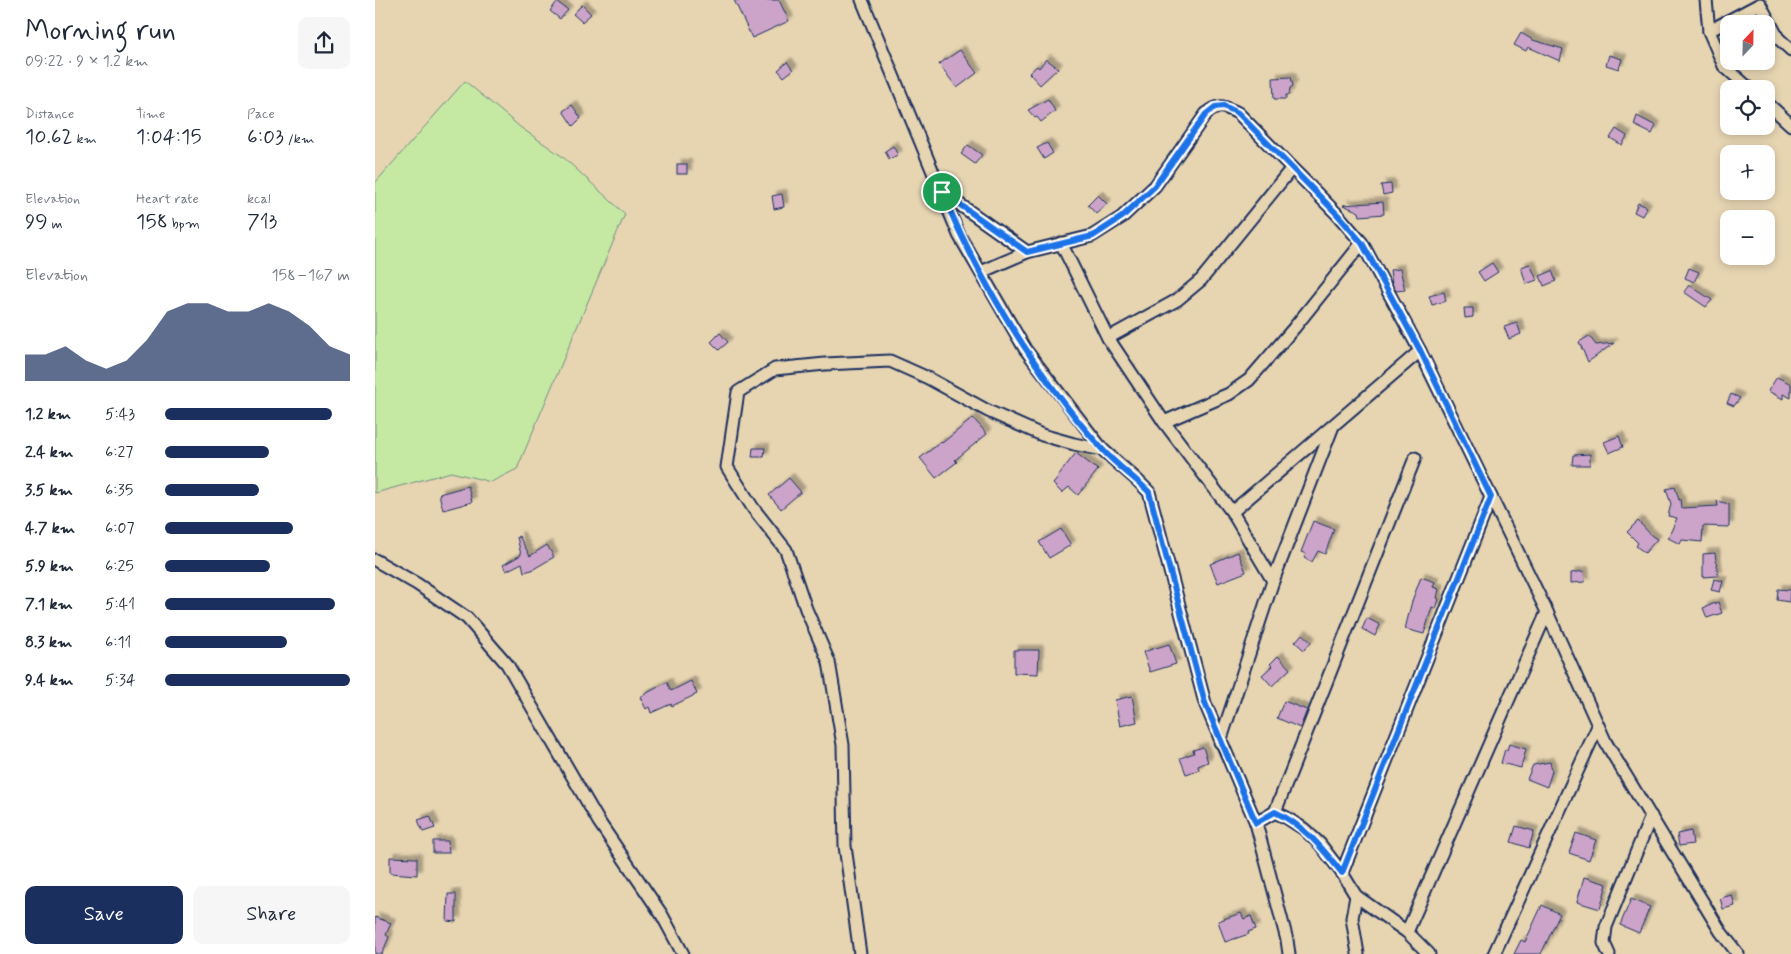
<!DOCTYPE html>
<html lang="en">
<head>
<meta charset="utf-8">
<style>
  body { margin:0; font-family:Mynerve,sans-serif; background:#f6f6f7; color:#1f2937; height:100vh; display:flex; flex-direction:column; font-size:19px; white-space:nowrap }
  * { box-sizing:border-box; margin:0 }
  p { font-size:16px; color:#747a83 }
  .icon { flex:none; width:28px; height:28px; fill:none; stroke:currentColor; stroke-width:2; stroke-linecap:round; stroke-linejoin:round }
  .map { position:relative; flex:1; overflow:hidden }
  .side { display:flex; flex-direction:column; background:#fff; width:375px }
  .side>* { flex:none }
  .needle { width:32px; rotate:22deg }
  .tools { position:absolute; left:1345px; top:15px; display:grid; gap:10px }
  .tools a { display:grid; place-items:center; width:55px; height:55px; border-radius:10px; background:#fff; box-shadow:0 2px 8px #0003; font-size:25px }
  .pin { position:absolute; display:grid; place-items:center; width:42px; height:42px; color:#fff; margin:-21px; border:2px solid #fff; border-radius:50%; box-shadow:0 1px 5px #0007 }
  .round { display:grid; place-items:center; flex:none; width:52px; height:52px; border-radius:10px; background:#f6f6f7 }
  .headline { display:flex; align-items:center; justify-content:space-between; height:85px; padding:0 25px }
  h1 { font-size:28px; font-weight:600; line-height:38px }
  .stats { display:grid; grid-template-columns:repeat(3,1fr); gap:8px; height:85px; padding:5px 25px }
  .stats div { display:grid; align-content:center }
  .stats b { font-size:21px; font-weight:600 }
  .stats small { font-size:14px; font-weight:400 }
  .stats p { font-size:14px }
  .chart { height:140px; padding:10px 25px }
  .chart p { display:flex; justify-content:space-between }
  .chart svg { width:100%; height:90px; margin-top:5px; fill:#1b2f5e; opacity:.7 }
  .action { display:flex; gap:10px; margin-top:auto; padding:10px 25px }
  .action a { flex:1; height:58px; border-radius:10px; background:#1b2f5e; color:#fff; font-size:20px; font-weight:600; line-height:58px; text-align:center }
  .action a+a { background:#f6f6f7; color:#1f2937 }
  ul { padding:0 25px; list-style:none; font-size:16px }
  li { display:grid; grid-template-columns:80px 60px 1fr; align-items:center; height:38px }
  li i { height:12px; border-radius:6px; background:#1b2f5e }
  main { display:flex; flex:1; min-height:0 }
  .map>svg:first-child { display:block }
</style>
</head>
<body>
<main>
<section class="side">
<div class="headline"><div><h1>Morning run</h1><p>09:22 · 9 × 1.2 km</p></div><a class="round"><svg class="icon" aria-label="share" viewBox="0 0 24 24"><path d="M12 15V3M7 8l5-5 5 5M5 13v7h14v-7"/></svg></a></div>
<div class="stats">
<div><p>Distance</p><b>10.62<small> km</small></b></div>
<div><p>Time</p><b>1:04:15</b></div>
<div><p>Pace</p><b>6:03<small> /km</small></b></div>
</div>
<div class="stats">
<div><p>Elevation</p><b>99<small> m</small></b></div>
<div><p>Heart rate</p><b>158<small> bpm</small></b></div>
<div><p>kcal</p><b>713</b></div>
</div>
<div class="chart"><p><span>Elevation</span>158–167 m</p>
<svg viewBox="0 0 160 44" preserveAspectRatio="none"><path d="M0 44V31L10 31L20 27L30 34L40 38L50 34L60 24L70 10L80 6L90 6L100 10L110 10L120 6L130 10L140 17L150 27L160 31V44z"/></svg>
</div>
<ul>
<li><b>1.2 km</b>5:43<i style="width:90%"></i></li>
<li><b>2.4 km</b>6:27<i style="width:56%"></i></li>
<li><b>3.5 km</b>6:35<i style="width:51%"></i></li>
<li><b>4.7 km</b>6:07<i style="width:69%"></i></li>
<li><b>5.9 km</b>6:25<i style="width:57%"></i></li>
<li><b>7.1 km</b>5:41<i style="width:92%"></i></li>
<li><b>8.3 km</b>6:11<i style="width:66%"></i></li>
<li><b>9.4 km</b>5:34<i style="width:100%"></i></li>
</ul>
<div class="action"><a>Save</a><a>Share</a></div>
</section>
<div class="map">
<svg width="1416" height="954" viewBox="0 0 1416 954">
  <defs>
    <filter id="shadow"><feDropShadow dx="4.5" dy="-4.5" stdDeviation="1" flood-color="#0004"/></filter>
  </defs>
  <rect width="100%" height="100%" fill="#e7d5b2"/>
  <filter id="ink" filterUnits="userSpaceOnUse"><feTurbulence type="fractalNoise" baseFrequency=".02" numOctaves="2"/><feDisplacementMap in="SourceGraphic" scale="10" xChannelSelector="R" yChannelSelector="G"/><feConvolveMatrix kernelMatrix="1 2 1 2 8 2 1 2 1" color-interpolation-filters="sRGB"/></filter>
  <g filter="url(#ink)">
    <path fill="#c5e9a3" stroke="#708c80" d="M 90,81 L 145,127 L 188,157 L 250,214 L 142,469 L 116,482 L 76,472 L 0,493 L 0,183 Z"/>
    <g fill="#cca3c9" stroke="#1b2f5e" filter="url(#shadow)">
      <path d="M 359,0 L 404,0 L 414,21 L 377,38 Z"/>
      <path d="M 182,2 L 193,10 L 185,19 L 175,11 Z"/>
      <path d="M 207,5 L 216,14 L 207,22 L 198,14 Z"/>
      <path d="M 1146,33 L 1158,40 L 1188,49 L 1185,61 L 1153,47 L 1151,51 L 1139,45 Z"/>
      <path d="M 585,50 L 602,73 L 582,88 L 564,64 Z"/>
      <path d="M 1234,55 L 1247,59 L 1244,69 L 1231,65 Z"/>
      <path d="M 671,59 L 683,68 L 665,85 L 654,73 L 662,66 L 664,68 Z"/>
      <path d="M 412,62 L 418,70 L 409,77 L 403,70 Z"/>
      <path d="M 916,77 L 918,86 L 915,88 L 914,95 L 911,95 L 911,99 L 899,99 L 898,78 Z"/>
      <path d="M 673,99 L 680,111 L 666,122 L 662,117 L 660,118 L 653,110 Z"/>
      <path d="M 197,105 L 206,118 L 198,126 L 188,111 Z"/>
      <path d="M 1262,116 L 1281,126 L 1277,134 L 1259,125 Z"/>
      <path d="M 1241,129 L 1252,136 L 1247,145 L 1235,138 Z"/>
      <path d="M 672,143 L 678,153 L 669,159 L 662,148 Z"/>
      <path d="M 593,145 L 607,155 L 600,164 L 586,154 Z"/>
      <path d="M 518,146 L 523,155 L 514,159 L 510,151 Z"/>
      <rect x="302" y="164" width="10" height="10"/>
      <path d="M 1016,184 L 1017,193 L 1008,195 L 1006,185 Z"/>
      <path d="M 407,194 L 409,207 L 399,209 L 397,196 Z"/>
      <path d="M 723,195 L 732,204 L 721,214 L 713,205 Z"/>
      <path d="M 1008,202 L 1009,214 L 985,216 L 984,212 L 968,205 Z"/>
      <path d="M 1263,203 L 1272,207 L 1267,216 L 1259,212 Z"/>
      <path d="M 1117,263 L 1123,272 L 1109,281 L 1103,272 Z"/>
      <path d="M 1155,264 L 1162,280 L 1151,284 L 1146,267 Z"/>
      <path d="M 1314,268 L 1324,272 L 1319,282 L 1310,278 Z"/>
      <path d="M 1025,269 L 1030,290 L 1021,291 L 1017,284 L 1015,270 Z"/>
      <path d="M 1177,271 L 1181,281 L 1169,286 L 1165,276 Z"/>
      <path d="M 1314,285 L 1337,300 L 1331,307 L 1309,292 Z"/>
      <path d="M 1069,292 L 1071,301 L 1057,305 L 1054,296 Z"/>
      <path d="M 1089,308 L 1098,308 L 1098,317 L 1090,318 Z"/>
      <path d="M 1142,323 L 1146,334 L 1134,339 L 1129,327 Z"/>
      <path d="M 345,333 L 353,342 L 344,350 L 336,342 Z"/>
      <path d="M 1214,336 L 1221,345 L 1239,343 L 1213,362 L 1204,342 Z"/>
      <path d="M 1402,377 L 1416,384 L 1416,398 L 1408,394 L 1408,399 L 1393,391 Z"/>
      <path d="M 1356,394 L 1365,398 L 1359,406 L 1352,403 Z"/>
      <path d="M 598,418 L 612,434 L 580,460 L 582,462 L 561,478 L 545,458 L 566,442 L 567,443 Z"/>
      <path d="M 1244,436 L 1248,447 L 1234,453 L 1229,442 Z"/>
      <path d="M 378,448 L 390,448 L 389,457 L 377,457 Z"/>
      <path d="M 701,453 L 723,470 L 703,495 L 694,487 L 687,493 L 678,484 L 683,478 L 682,477 Z"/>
      <path d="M 1215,454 L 1215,465 L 1197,465 L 1198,455 Z"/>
      <path d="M 414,478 L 426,492 L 406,509 L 394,495 Z"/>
      <path d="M 93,486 L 97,502 L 68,510 L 64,494 Z"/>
      <path d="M 1300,487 L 1304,500 L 1305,499 L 1306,508 L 1343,506 L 1342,501 L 1354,504 L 1354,527 L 1328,526 L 1327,542 L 1307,540 L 1305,544 L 1293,538 L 1302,518 L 1293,516 L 1296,504 L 1291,489 Z"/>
      <path d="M 938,521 L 959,529 L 950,554 L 943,551 L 937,562 L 929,558 L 931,554 L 926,552 Z"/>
      <path d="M 1263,521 L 1277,536 L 1282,539 L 1270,553 L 1261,546 L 1263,543 L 1252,532 Z"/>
      <path d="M 686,529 L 696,545 L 674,558 L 664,542 Z"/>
      <path d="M 144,536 L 155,556 L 172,545 L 179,557 L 157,570 L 149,572 L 147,563 L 131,571 L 128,565 L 146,555 L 142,537 Z"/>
      <path d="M 863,552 L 871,572 L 843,583 L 835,564 Z"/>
      <path d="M 1340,553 L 1343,576 L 1328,577 L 1328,554 Z"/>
      <path d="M 1209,571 L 1210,582 L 1196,583 L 1196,573 Z"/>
      <path d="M 1046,577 L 1060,582 L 1058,587 L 1064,589 L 1062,598 L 1064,599 L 1061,609 L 1057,607 L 1049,634 L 1030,629 L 1037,601 Z"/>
      <path d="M 1339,579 L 1348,581 L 1345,592 L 1336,590 Z"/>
      <path d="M 1403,589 L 1415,590 L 1414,602 L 1402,600 Z"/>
      <path d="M 1343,602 L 1347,613 L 1332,618 L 1328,608 Z"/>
      <path d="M 992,618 L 1005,625 L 1000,636 L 987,629 Z"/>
      <path d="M 927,634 L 936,642 L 929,650 L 920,642 Z"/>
      <path d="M 794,644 L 801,664 L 775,672 L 768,652 Z"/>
      <path d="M 639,650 L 664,650 L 663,674 L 639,673 Z"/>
      <path d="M 903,656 L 915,669 L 897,686 L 887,675 L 897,666 L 895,664 Z"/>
      <path d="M 316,681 L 322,694 L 297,706 L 296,704 L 276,713 L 274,707 L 271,709 L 265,697 L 292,682 L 296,691 Z"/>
      <path d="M 757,696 L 762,722 L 745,726 L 740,700 Z"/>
      <path d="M 909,701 L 932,710 L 925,728 L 902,718 Z"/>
      <path d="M 1134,744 L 1151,749 L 1146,768 L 1126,763 L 1130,749 L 1132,750 Z"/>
      <path d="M 828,747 L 833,762 L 823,766 L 824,770 L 811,774 L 805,758 L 819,753 L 818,750 Z"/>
      <path d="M 1175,762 L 1177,771 L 1172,787 L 1152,779 L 1158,765 Z"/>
      <path d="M 55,816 L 60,828 L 48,832 L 43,820 Z"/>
      <path d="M 1141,826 L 1159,831 L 1154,848 L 1136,842 Z"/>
      <path d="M 1316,831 L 1318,844 L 1304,846 L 1302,834 Z"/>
      <path d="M 1201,833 L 1221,840 L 1214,860 L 1194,853 Z"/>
      <path d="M 58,841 L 73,841 L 74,853 L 58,853 Z"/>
      <path d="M 15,857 L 42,858 L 42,875 L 15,873 Z"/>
      <path d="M 1209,877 L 1232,884 L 1225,909 L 1202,902 Z"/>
      <path d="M 73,894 L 81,894 L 81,922 L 72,921 Z"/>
      <path d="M 1357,895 L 1360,906 L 1348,909 L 1345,898 Z"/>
      <path d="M 1256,899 L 1275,907 L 1264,933 L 1245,925 Z"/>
      <path d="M 1167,905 L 1185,914 L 1166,954 L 1139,954 L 1146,940 L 1150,942 Z"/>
      <path d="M 866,913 L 869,919 L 876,916 L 881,929 L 873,932 L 874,934 L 850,942 L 843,921 Z"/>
      <path d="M 0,917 L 16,923 L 11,935 L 14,937 L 7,954 L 0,954 Z"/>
    </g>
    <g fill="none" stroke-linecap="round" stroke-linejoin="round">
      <defs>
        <g id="street">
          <path d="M 487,0 L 584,235 L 650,349 L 728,450 L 761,479 L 774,492 L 830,703 L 881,823 L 912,940 L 914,954"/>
          <path d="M 1331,0 L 1334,31 L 1349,66 L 1375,89"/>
          <path d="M 1334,31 L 1385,4 L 1403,38 L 1416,50"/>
          <path d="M 1391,102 L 1416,125"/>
          <path d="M 567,192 L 652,252"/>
          <path d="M 686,243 L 733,338 L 789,422 L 857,512 L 898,581"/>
          <path d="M 606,272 L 652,252 L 717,236 L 747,217 L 780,186 L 831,114 C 845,103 848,106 863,113 L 962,214 L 987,243 L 1045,351 L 1172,612 L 1231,743 L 1346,932 L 1363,954"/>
          <path d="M 733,338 L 802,300 L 826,280 L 917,168"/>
          <path d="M 789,422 L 854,394 L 874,380 L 919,328 L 987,243"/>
          <path d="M 857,512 L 1045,351"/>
          <path d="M 0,560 L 42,584 L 92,618 L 132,664 L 224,822 L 287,915 L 308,954"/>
          <path d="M 845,742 L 898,581 L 958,426"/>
          <path d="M 900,812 L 1040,458"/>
          <path d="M 881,823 L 900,812 L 912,818 L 929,829 L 945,844 L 967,873 L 981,896 L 1032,932 L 1054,954"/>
          <path d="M 967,873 L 1116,497"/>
          <path d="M 981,896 L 977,918 L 983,954"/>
          <path d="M 1032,932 L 1172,612"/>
          <path d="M 485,954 L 470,846 L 468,745 L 454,662 L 431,609 L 411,550 L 378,508 L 352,467 L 363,392 L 400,369 L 450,364 L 515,361 L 553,378 L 613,411 L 667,435 L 699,444 L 728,450"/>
          <path d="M 1119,954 L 1223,726"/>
          <path d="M 1234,954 L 1229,943 L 1231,927 L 1276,816"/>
        </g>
      </defs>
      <use href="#street" stroke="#1b2f5e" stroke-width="15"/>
      <use href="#street" stroke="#e7d5b2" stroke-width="11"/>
    </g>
  </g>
  <g fill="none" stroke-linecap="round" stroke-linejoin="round" filter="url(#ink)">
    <defs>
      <path id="route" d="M 849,106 L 863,113 L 962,214 L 987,243 L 1045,350 L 1116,497 L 967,873 C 947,848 930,826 900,812 L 881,823 L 830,703 L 774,492 C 759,477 741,465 727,449 C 662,376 604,281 567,192 L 652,252 L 718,236 L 747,217 L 780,186 L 831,114 L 840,107 Z"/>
    </defs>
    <use href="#route" stroke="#fff" stroke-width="10"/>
    <use href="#route" stroke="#1a73e8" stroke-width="6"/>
  </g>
</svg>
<div class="tools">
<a><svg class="needle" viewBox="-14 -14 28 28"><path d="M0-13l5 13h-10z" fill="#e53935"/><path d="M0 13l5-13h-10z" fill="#747a83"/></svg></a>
<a><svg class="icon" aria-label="locate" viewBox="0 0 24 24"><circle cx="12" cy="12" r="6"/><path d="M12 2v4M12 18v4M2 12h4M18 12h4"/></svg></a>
<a>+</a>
<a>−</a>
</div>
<div class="pin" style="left:567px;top:192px;background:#1e9e55"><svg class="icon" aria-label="arrive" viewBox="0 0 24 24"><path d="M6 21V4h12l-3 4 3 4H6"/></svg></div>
</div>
</main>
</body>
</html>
